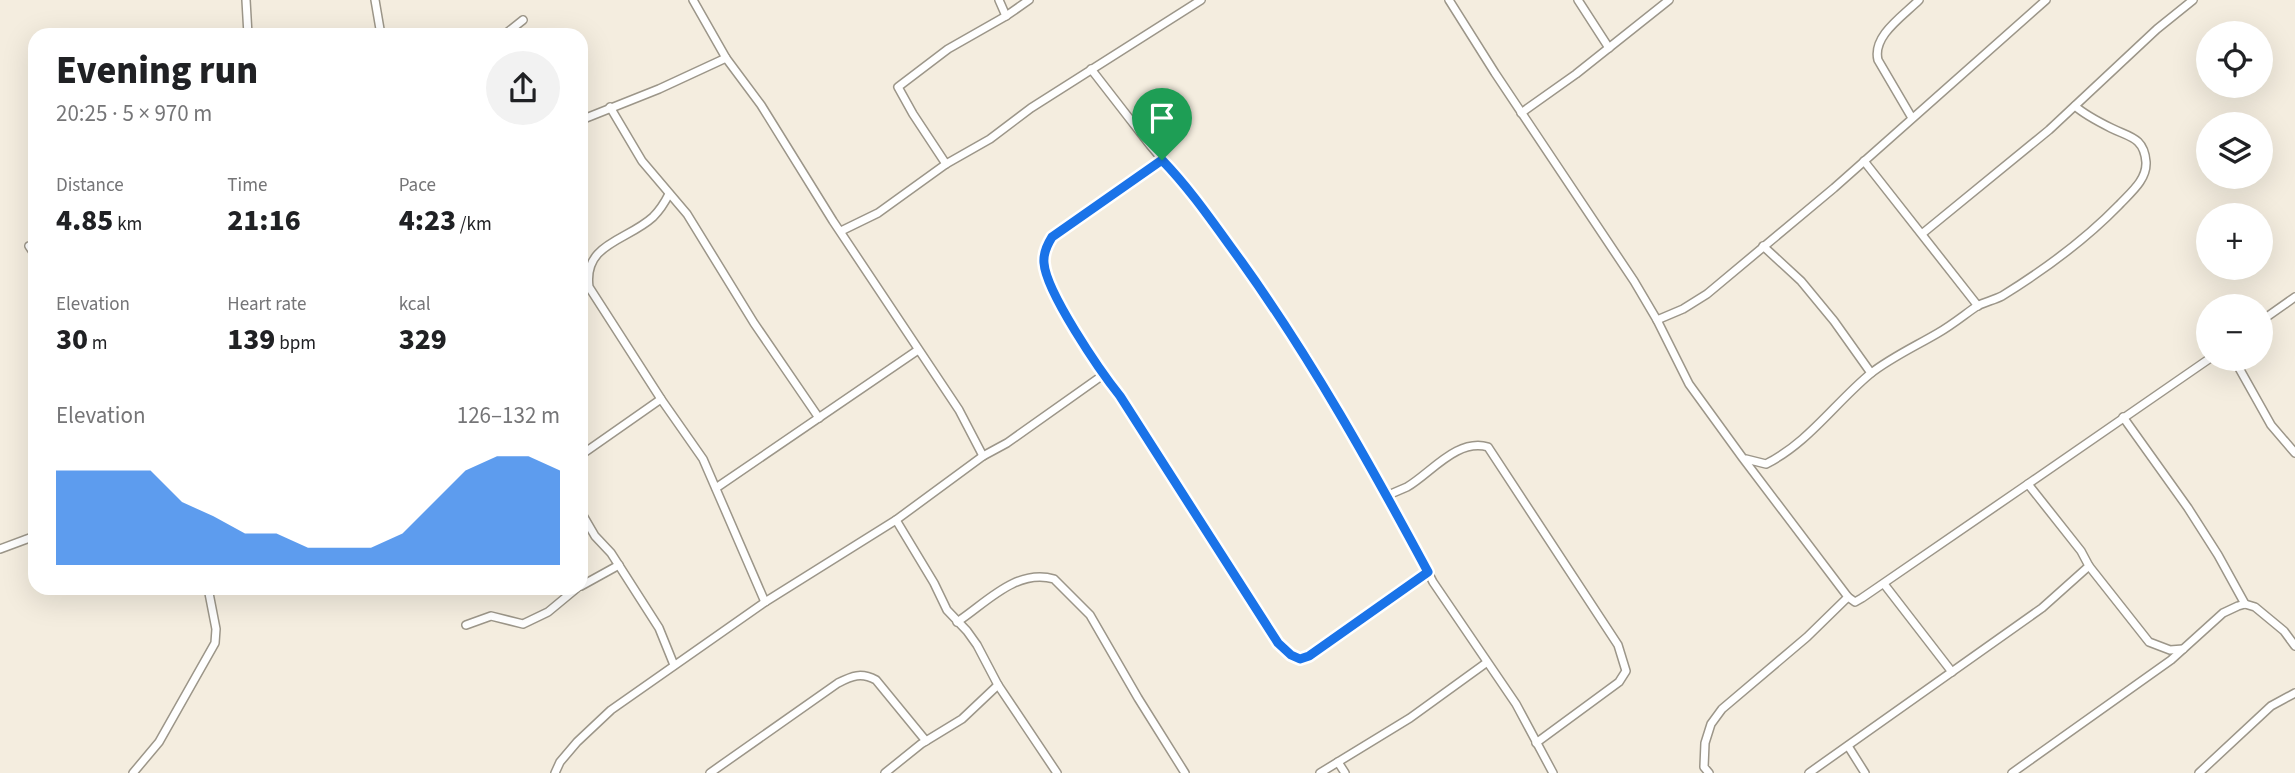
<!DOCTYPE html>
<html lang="en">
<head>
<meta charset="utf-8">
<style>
  body { margin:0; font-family:"Source Sans 3",sans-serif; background:#f2f2f2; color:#202124; height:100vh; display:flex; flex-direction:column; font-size:26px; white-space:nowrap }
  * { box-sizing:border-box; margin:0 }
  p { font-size:23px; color:#757577 }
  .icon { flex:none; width:38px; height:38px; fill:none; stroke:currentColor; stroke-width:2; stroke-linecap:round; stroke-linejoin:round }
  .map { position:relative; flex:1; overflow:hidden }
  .panel { position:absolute; left:28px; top:28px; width:560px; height:567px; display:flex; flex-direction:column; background:#fff; border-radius:21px; box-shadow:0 7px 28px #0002 }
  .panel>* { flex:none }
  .buttons { position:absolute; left:2196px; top:21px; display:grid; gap:14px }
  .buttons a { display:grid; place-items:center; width:77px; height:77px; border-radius:50%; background:#fff; box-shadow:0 7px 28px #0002; font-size:35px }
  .pin { position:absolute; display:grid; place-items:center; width:60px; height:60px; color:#fff; margin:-72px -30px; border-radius:50% 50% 50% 0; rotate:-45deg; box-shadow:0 0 7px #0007 }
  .pin .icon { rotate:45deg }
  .round { display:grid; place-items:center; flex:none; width:74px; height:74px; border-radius:37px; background:#f2f2f2 }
  .head { display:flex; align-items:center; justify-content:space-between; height:119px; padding:0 28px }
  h1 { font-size:38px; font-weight:800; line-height:52px }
  .metrics { display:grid; grid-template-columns:repeat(3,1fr); gap:10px; height:119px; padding:7px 28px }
  .metrics div { display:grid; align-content:center }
  .metrics b { font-size:30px; font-weight:800 }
  .metrics small { font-size:19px; font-weight:400 }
  .metrics p { font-size:19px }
  .chart { height:196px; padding:14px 28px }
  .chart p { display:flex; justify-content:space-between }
  .chart svg { width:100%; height:126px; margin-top:7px; fill:#1a73e8; opacity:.7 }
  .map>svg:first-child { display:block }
</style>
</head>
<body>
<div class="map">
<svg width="2295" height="773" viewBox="0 0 2295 773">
  <rect width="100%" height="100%" fill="#f4eddf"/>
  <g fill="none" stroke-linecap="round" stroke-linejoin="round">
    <defs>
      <g id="street">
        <path d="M 246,0 L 248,35"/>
        <path d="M 375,0 L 381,35"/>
        <path d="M 693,0 L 726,58 L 761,105 L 833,221 L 959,410 L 983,456"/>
        <path d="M 999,0 L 1006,16"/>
        <path d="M 1449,0 L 1495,73 L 1634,281 L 1657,320 L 1689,384 L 1742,457 L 1848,597 L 1855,602 L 1862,598 L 2028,484 L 2081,551 L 2089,566 L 2042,608 L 1809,773"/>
        <path d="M 1578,0 L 1609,48"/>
        <path d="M 504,35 L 523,20"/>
        <path d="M 1091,69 L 1150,145 L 1204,209 L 1306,355 L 1401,520 L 1433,582 L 1516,704 L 1553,773"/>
        <path d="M 610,107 L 642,161 L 687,214 L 754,323 L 819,418"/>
        <path d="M 1521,113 L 1576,74 L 1669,0"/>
        <path d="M 1912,118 L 1878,60 C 1872,36 1903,16 1919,0"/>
        <path d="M 581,120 L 659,89 L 726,58"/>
        <path d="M 1162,161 L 1052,237 C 1047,245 1043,253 1044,263 C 1046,293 1100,371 1120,396 L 1278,643 C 1288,653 1295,660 1309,656 L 1428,572"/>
        <path d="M 1864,161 L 1978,306"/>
        <path d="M 946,164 L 913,114 L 898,87 L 948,49 L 1006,16 L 1029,0"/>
        <path d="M 669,194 C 665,202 660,210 653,217 C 627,241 583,243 589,287 L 661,399 L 703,459 L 765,602"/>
        <path d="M 841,231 L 878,213 L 946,164 L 990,139 L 1031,108 L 1201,0"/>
        <path d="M 1923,233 L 2049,130 L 2157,29 L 2193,0"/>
        <path d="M 29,246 L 35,255"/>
        <path d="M 1763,246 L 1801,281 L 1834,321 L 1871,373"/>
        <path d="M 1657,320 L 1683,309 L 1707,294 L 1834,188 L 2046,0"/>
        <path d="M 2261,321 L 2295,297"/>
        <path d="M 2234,359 L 2271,425 L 2295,453"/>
        <path d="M 2123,417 L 2188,508 L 2218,555 L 2245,604"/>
        <path d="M 581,455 L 661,399"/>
        <path d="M 1746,459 L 1766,464 C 1808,443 1835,403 1870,374 C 1890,358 1916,346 1938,333 C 1952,325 1964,315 1977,306 C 1985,302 1994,300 2002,296 C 2044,270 2084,241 2119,205 C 2130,193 2147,180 2146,162 C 2144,137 2129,137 2111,128 C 2099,122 2085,115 2075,106"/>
        <path d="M 2028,484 L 2209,359"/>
        <path d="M 716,488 L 918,350"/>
        <path d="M 1386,496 C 1393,493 1400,490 1407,487 C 1431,473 1457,438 1488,447 L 1618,645 L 1626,671 L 1619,682 L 1536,743"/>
        <path d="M 581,512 L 595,536 L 611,553 L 659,628 L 674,665"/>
        <path d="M 896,520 L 934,583 L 947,610 L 967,631 L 977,645 L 998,685 L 1057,773"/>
        <path d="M 0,549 L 35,536"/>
        <path d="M 2089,566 L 2149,642 L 2170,650 L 2183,649"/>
        <path d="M 1884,584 L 1952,672"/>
        <path d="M 581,586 L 619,565"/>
        <path d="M 957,622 C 985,604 1016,568 1054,579 L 1090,615 L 1138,698 L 1185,773"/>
        <path d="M 466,625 L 491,616 L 523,624 L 548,612 L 577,588"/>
        <path d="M 1848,746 L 1865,773"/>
        <path d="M 1338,762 L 1345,773"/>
        <path d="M 133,773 L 159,742 L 215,643 L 216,629 L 208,588"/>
        <path d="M 555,773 L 560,762 L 577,742 L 611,710 L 765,602 L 896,520 L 983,456 L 1007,443 L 1103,375"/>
        <path d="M 710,773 L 838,683 C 852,676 861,672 876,680 L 926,741"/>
        <path d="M 885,773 L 921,744 L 962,719 L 998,685"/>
        <path d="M 1320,773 L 1410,718 L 1486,663"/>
        <path d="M 1709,773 L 1704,767 L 1705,743 L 1711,724 L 1722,709 L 1807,637 L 1848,597"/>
        <path d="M 2012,773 L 2171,660 L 2223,613 L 2238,606 L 2245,604 L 2255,607 L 2284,631 L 2295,646"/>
        <path d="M 2199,773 L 2271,706 L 2295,693"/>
      </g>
    </defs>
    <use href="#street" stroke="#9c9689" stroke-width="10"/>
    <use href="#street" stroke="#fff" stroke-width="7"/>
  </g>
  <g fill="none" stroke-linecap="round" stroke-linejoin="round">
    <defs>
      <path id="route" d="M 1162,160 C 1192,191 1216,227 1241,261 C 1312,360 1371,466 1428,572 L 1309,656 L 1300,659 L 1291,655 L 1278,643 L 1120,396 C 1100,371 1046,292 1044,263 C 1043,253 1047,245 1052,237 Z"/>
    </defs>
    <use href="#route" stroke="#fff" stroke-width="14"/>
    <use href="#route" stroke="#1a73e8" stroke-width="9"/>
  </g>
</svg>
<div class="buttons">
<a><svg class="icon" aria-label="locate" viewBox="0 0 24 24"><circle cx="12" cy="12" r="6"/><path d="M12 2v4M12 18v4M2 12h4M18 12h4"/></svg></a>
<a><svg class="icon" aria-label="layers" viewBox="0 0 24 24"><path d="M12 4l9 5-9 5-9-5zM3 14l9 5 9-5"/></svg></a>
<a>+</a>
<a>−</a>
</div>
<div class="pin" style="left:1162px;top:160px;background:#1e9e55"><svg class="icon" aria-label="arrive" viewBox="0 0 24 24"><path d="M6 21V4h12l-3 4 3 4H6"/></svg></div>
<section class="panel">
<div class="head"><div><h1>Evening run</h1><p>20:25 · 5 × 970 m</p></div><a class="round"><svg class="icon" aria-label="share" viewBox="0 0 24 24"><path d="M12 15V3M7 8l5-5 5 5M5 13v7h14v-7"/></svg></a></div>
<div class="metrics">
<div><p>Distance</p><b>4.85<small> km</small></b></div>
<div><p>Time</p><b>21:16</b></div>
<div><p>Pace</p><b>4:23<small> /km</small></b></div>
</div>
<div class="metrics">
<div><p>Elevation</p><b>30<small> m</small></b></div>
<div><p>Heart rate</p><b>139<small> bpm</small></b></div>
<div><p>kcal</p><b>329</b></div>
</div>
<div class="chart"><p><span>Elevation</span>126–132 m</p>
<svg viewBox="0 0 160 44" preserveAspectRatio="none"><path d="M0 44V11L10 11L20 11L30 11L40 22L50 27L60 33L70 33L80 38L90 38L100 38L110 33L120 22L130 11L140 6L150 6L160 11V44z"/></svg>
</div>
</section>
</div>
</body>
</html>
